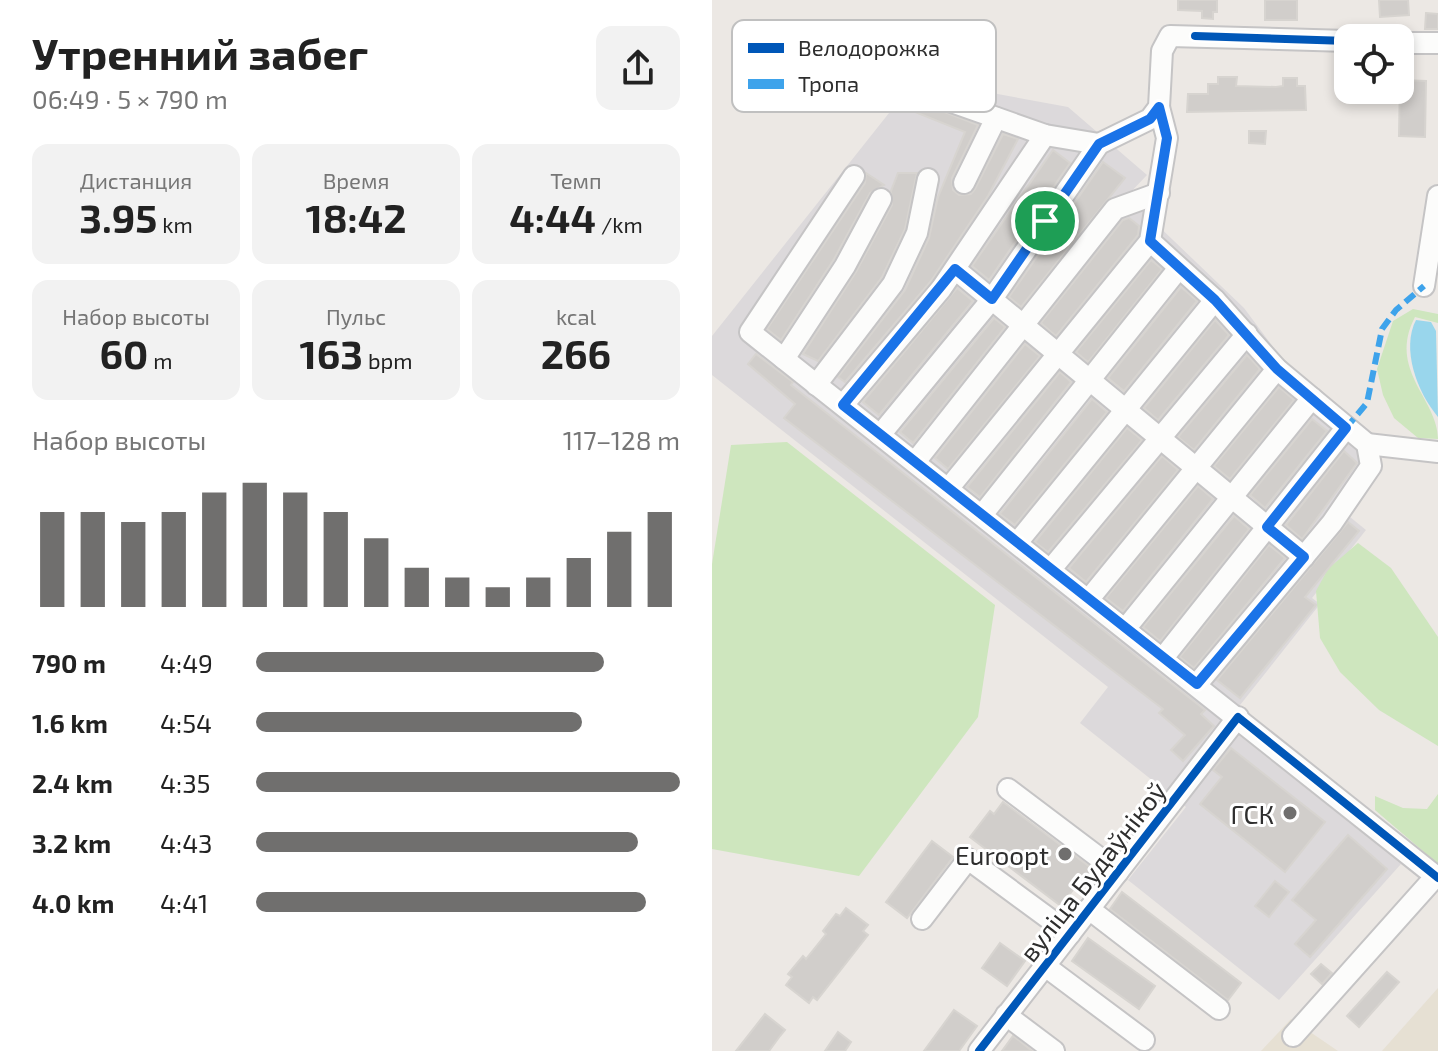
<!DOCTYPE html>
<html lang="ru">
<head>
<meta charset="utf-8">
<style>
  body { margin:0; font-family:"Exo 2",sans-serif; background:#f2f2f2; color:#222; height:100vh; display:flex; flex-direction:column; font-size:30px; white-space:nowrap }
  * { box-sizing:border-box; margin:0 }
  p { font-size:26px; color:#767676 }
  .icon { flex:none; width:44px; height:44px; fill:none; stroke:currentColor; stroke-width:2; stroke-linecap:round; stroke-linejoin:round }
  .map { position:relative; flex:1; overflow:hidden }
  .panel { display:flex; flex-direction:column; background:#fff; width:712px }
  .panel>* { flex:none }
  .buttons { position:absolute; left:622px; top:24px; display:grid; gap:16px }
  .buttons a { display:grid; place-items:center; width:80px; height:80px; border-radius:16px; background:#fff; box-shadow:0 4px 12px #0003; font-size:40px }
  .pin { position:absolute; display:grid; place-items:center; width:68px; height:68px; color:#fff; margin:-34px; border:4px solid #fff; border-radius:50%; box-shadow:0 2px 8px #0007 }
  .round { display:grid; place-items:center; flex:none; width:84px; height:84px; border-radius:16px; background:#f2f2f2 }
  .overview { display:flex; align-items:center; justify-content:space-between; height:136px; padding:0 32px }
  h1 { font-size:44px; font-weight:700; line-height:60px }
  .stats { display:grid; grid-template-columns:repeat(3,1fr); gap:12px; height:136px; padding:8px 32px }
  .stats div { display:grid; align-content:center; border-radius:16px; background:#f2f2f2; text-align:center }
  .stats b { font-size:40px; font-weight:700 }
  .stats small { font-size:22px; font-weight:400 }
  .stats p { font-size:22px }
  .chart { height:224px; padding:16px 32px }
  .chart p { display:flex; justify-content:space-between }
  .chart svg { width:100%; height:144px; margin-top:8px; stroke:#706f6e; stroke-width:6 }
  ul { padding:0 32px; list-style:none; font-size:26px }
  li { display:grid; grid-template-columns:128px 96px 1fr; align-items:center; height:60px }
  li i { height:20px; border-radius:10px; background:#706f6e }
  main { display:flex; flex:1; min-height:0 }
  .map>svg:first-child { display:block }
</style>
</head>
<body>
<main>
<section class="panel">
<div class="overview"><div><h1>Утренний забег</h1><p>06:49 · 5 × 790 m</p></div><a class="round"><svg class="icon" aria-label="share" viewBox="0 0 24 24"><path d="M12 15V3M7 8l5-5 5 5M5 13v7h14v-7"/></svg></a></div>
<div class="stats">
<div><p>Дистанция</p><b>3.95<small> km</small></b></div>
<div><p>Время</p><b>18:42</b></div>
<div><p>Темп</p><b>4:44<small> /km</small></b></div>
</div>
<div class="stats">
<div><p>Набор высоты</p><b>60<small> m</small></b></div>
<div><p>Пульс</p><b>163<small> bpm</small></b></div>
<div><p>kcal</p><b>266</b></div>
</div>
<div class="chart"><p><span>Набор высоты</span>117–128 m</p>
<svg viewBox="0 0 160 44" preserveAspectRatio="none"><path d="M5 44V15M15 44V15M25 44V18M35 44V15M45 44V9M55 44V6M65 44V9M75 44V15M85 44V23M95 44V32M105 44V35M115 44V38M125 44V35M135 44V29M145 44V21M155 44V15"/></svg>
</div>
<ul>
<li><b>790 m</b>4:49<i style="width:82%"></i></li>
<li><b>1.6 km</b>4:54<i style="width:77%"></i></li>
<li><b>2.4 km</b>4:35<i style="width:100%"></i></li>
<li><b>3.2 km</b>4:43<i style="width:90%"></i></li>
<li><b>4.0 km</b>4:41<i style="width:92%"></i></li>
</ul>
</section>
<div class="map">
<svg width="726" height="1051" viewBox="0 0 726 1051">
  <rect width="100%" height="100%" fill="#ece8e4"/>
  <path fill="#dcd9db" d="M 204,79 L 356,107 L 435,175 L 415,196 L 532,308 L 570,359 L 675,445 L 638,517 L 654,530 L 600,598 L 608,604 L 513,724 L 689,864 L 567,1000 L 416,880 L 474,807 L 368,723 L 396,687 L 0,375 L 0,336 Z"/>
  <g fill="#e6e0d3">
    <path d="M 726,988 L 726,1051 L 670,1051 Z"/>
    <path d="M 579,1019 L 626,1051 L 549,1051 Z"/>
  </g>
  <g fill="#cee6be">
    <path d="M 701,309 L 726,314 L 726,323 L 703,317 C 675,370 726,399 726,439 L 706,438 L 682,418 L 671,395 L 665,369 L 681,321 Z"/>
    <path d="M 75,442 L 283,605 L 266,717 L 147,876 L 0,849 L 0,564 L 19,445 Z"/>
    <path d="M 646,543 L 679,568 L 726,637 L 726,746 L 667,710 L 628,672 L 608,638 L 604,591 L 616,569 Z"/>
    <path d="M 726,794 L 726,864 L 663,810 L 663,796 L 691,808 L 715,809 Z"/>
  </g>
  <path fill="#99d6ec" d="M 704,320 L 719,322 L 724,331 L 726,417 C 705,392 689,349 704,320 Z"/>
  <g fill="#d1cecb" stroke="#d7d4d0" stroke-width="2">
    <path d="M 466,0 L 505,0 L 505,12 L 501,12 L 501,19 L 490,18 L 490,11 L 466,10 Z"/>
    <rect x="553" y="0" width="32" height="20"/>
    <path d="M 667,0 L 696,0 L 697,15 L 668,17 Z"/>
    <path d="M 714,13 L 726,14 L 726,29 L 713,29 Z"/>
    <path d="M 506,77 L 525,77 L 524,86 L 564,87 L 571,86 L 571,78 L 585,78 L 585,86 L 593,86 L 594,110 L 475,112 L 476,94 L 496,94 L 496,84 L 506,84 Z"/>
    <path d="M 688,80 L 714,81 L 713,137 L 687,136 Z"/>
    <path d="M 207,102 L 266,125 L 240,178 L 241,190 L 247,195 L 259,194 L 263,189 L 291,134 L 306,139 L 276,196 L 219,281 L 133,382 L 126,377 L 193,290 L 217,238 L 226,197 L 253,132 L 203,112 Z"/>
    <path d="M 537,131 L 554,131 L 553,144 L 537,143 Z"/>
    <path d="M 341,150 L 358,163 L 277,280 L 260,266 Z"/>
    <path d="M 391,162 L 413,178 L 309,307 L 297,297 Z"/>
    <path d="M 154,173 L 172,185 L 158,193 L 122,259 L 69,340 L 55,329 L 153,183 Z"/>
    <path d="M 186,173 L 205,173 L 193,229 L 170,277 L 106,361 L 91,354 L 144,272 L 180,205 L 179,191 Z"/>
    <path d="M 417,218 L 427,226 L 426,235 L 344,336 L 329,323 L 411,220 Z"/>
    <path d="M 439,260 L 450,269 L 376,362 L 364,352 Z"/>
    <path d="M 469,287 L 485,301 L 412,391 L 396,378 Z"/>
    <path d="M 245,288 L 261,301 L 167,415 L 151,402 Z"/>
    <path d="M 282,318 L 293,327 L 201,443 L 188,432 Z"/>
    <path d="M 503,320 L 517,335 L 446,420 L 432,408 Z"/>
    <path d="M 313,344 L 328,356 L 236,469 L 223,458 Z"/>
    <path d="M 44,354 L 81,382 L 79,385 L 493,710 L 489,714 L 502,726 L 471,761 L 459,750 L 473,735 L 447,713 L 451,709 L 72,418 L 83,404 L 36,364 Z"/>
    <path d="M 535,355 L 548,369 L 482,450 L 466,437 Z"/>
    <path d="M 348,372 L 359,382 L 268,497 L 255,487 Z"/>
    <path d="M 567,387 L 582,400 L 518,479 L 502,466 Z"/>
    <path d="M 380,399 L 395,412 L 303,525 L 288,514 Z"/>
    <path d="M 600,419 L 615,431 L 553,508 L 538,495 Z"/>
    <path d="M 415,428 L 430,440 L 336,552 L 323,542 Z"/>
    <path d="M 632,451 L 645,463 L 590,539 L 574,525 Z"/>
    <path d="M 450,456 L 466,470 L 374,582 L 357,568 Z"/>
    <path d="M 486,486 L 501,499 L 411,611 L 394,598 Z"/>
    <path d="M 522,516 L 537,529 L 448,641 L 431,627 Z"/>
    <path d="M 636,522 L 647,531 L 593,597 L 604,605 L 528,698 L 505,680 Z"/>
    <path d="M 557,545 L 573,558 L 482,668 L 468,657 Z"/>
    <path d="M 519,748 L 613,822 L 573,872 L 488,804 L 510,777 L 501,770 Z"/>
    <path d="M 291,802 L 382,870 L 370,886 L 366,883 L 349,906 L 258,837 L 278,811 L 282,814 Z"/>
    <path d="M 636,835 L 675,869 L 598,957 L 583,944 L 604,920 L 580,900 Z"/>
    <path d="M 220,841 L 241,857 L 195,918 L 174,902 Z"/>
    <path d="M 563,881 L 577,892 L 557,917 L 543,906 Z"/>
    <path d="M 410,892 L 529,983 L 516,1000 L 398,909 Z"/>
    <path d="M 134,908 L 156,925 L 151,931 L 156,935 L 105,1000 L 101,997 L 97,1003 L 74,985 L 80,977 L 76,974 L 91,956 L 94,959 L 114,934 L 111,931 L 124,914 L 128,916 Z"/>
    <path d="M 376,938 L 443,986 L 427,1009 L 360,961 Z"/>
    <path d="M 288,943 L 313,961 L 295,986 L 270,968 Z"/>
    <path d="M 609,964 L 620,973 L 610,984 L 599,974 Z"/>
    <path d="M 675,972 L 687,982 L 647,1027 L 635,1016 Z"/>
    <path d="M 242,1010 L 265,1026 L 247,1051 L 212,1051 Z"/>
    <path d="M 53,1014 L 73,1030 L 68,1036 L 57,1051 L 24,1051 Z"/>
    <path d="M 126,1032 L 139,1042 L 133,1051 L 113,1051 Z"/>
    <path d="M 301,1036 L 309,1042 L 320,1051 L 290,1051 Z"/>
  </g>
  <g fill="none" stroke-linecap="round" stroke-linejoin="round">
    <defs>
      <g id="minor">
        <path d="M 688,43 L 726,43"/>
        <path d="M 217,94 L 333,135 L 387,144"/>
        <path d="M 142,176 L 38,332 L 726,878"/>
        <path d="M 252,183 L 284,118"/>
        <path d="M 438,241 L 503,300 L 565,369 L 655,444 L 659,466 L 620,523 L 485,684"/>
        <path d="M 243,269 L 592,557"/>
        <path d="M 712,286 L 726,196"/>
        <path d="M 72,359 L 133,266 L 169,199"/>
        <path d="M 104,385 L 181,284 L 205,233 L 216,179"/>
        <path d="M 131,405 L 229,289 L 333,135"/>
        <path d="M 168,435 L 280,299 L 387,144 L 438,119 L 447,107 L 450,51 L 458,36 L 636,41"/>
        <path d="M 655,444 L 726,452"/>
        <path d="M 203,462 L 403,209 L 447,193"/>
        <path d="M 236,489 L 438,241 L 455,138 L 447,107"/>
        <path d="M 270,515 L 467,268"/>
        <path d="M 305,543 L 503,300"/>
        <path d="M 339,569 L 535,334"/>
        <path d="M 377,599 L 565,369"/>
        <path d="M 414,628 L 600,398"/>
        <path d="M 451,658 L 634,428"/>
        <path d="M 296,789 L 406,872"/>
        <path d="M 377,909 L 507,1009"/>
        <path d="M 210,919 L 256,859 L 358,934"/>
        <path d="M 333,966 L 432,1040"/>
        <path d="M 294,1015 L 342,1051"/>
        <path d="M 581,1036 L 724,876"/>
        <path d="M 267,1051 L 526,717"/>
      </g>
    </defs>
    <use href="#minor" stroke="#c5c4c5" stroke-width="24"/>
    <use href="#minor" stroke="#fcfcfb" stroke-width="20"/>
    <path stroke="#3ea3eb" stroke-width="6" stroke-dasharray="12 6" stroke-linecap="butt" d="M 634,428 L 655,403 L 670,329 L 684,310 L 712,286"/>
    <defs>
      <g id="cycleway">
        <path d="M 483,36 L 636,41"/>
        <path d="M 267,1051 L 526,717 L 726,878"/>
      </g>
    </defs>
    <use href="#cycleway" stroke="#fff" stroke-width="13"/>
    <use href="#cycleway" stroke="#0057b8" stroke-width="8"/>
  </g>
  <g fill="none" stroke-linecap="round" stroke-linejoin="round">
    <defs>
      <path id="route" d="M 447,107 L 455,138 L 438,241 L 503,300 L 565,369 L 634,428 L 555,527 L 592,557 L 485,684 L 131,405 L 243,269 L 280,299 L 387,144 L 438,119 Z"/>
    </defs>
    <use href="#route" stroke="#fff" stroke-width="16"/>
    <use href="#route" stroke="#1a73e8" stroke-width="10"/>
  </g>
  <g fill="#706f6e" stroke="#fff" stroke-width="3">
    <circle cx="578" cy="813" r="8"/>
    <circle cx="353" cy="854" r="8"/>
  </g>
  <g text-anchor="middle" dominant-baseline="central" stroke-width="6" stroke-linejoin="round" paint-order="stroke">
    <g font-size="26" fill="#2e2e2e" stroke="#fff" text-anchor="end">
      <text x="562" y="813">ГСК</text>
      <text x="337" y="854">Euroopt</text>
    </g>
    <g font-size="26" fill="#2e2e2e" stroke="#fff">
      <text transform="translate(380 871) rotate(-52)">вуліца Будаўнікоў</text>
    </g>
  </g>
  <rect x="20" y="20" width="264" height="92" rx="12" fill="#fff" stroke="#c0c0c0" stroke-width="2"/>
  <rect x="36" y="43" width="36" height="10" fill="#0057b8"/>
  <rect x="36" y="79" width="36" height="10" fill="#3ea3eb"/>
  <g font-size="22" fill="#2e2e2e">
    <text x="86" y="56">Велодорожка</text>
    <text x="86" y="92">Тропа</text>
  </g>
</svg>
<div class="buttons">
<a><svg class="icon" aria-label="locate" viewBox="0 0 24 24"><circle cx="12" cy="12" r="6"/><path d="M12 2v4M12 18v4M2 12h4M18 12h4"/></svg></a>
</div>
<div class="pin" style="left:333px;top:221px;background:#1e9e55"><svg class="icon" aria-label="arrive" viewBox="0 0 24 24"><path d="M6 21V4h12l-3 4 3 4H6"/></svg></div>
</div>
</main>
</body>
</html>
